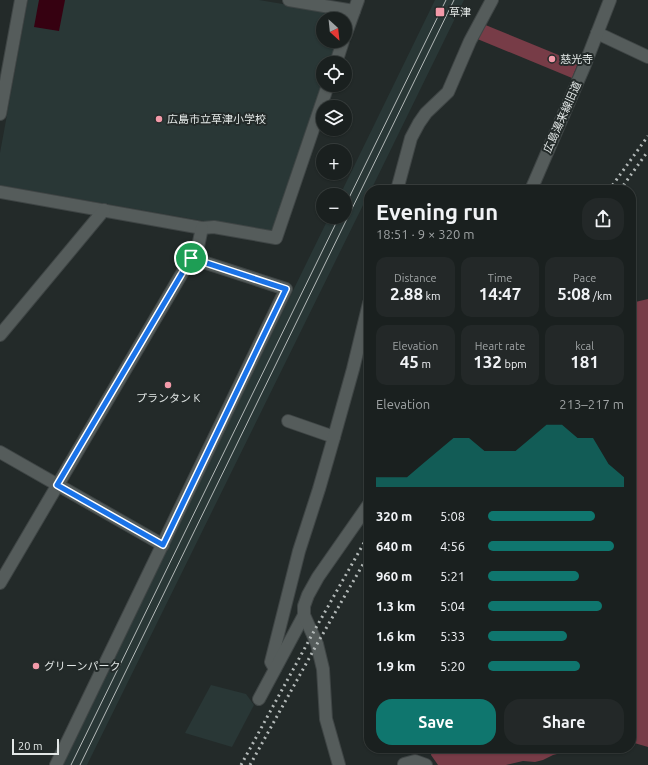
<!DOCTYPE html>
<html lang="en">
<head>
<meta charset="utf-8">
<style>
  body { margin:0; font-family:Ubuntu,"Noto Sans JP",sans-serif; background:#232828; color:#f1f3f6; height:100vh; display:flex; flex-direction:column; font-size:15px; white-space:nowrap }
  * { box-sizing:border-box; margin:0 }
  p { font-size:13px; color:#9fa3a4 }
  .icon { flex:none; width:22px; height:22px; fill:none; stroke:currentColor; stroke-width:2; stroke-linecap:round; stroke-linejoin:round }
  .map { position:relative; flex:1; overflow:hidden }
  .details { position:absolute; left:364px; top:185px; width:272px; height:568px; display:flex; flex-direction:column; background:#1a201f; border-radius:16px; box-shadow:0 1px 3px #0004,0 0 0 1px #383e3d }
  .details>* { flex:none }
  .needle { width:26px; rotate:153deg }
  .controls { position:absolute; left:316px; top:12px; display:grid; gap:8px }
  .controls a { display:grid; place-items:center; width:36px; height:36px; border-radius:50%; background:#1a201f; box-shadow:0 1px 3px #0004,0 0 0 1px #383e3d; font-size:20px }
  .scale { position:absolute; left:12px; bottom:10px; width:47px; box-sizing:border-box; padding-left:4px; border:2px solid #e2e7e6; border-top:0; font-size:11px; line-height:14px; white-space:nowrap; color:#e2e7e6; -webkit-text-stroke:3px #232a29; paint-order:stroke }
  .pin { position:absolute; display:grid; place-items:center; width:34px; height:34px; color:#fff; margin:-17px; border:2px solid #fff; border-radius:50%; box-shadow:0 1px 4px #0007 }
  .round { display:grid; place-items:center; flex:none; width:42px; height:42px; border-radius:16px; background:#232828 }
  .head { display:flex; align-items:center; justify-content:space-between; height:68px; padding:0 12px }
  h1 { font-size:22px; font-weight:700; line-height:30px }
  .stats { display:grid; grid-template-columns:repeat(3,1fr); gap:6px; height:68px; padding:4px 12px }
  .stats div { display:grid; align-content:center; border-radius:10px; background:#232828; text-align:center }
  .stats b { font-size:17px; font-weight:700 }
  .stats small { font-size:11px; font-weight:400 }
  .stats p { font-size:11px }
  .chart { height:112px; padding:8px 12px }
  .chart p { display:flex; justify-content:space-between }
  .chart svg { width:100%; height:72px; margin-top:4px; fill:#0f766e; opacity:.7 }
  .action { display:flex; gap:8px; margin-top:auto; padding:8px 12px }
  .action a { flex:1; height:46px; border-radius:16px; background:#0f766e; color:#fff; font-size:16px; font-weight:700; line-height:46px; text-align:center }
  .action a+a { background:#232828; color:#f1f3f6 }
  ul { padding:0 12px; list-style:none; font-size:13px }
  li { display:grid; grid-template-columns:64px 48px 1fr; align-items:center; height:30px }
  li i { height:10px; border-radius:5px; background:#0f766e }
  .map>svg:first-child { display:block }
</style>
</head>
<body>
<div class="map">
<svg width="648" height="765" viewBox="0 0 648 765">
  <rect width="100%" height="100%" fill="#232a29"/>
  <g fill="#293736">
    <path d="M 28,0 L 259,0 L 342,14 L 344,19 L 323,19 L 323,41 L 339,41 L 331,63 L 323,63 L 323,85 L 272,233 L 0,185 L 0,153 Z"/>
    <path d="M 435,0 L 464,0 L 371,190 L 369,190 L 369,193 L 87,765 L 61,765 L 329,217 L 345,217 L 345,195 L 340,195 Z"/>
    <path d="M 211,685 L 246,694 L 254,705 L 232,747 L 185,733 Z"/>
  </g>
  <g fill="#773c47">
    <path d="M 483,24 L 578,63 L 572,78 L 475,38 Z"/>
    <path d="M 648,299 L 648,747 L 631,742 L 631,303 Z"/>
    <path d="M 432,748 L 581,748 L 553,755 L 543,760 L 535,762 L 523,761 L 506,765 L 438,765 L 431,755 Z"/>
  </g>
  <path fill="#360111" d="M 39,0 L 65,0 L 59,31 L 34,27 Z"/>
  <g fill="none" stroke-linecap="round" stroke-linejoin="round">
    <defs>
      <g id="minor">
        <path d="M 289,0 L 354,11"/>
        <path d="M 597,33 L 648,57"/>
        <path d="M 345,36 L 358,0"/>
        <path d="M 336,63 L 343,41"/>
        <path d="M 0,114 L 21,0"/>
        <path d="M 397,190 L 411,138 L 419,123 L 426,113 L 448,92 L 470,41 L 492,0"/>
        <path d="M 531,190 L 584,67 L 610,0"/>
        <path d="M 0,192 L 202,228 L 214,227 L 276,238 L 328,85"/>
        <path d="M 0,335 L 104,210"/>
        <path d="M 288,421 L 334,437"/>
        <path d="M 0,452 L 163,545"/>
        <path d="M 0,583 L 191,258 L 197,251 L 202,228"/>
        <path d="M 275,669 L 271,662 L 299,551 L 319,489 L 334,437 L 353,369 L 369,303"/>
        <path d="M 259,699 L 304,615"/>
        <path d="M 404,764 L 415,761 L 426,765"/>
        <path d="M 56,765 L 286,289 L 191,258"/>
        <path d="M 339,765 L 326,719 L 323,669 L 317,644 L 304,615 L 304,606 L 308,595 L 318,577 L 369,504"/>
      </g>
    </defs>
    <use href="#minor" stroke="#3f4545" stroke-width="14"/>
    <use href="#minor" stroke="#555c5b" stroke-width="12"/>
    <g stroke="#b4bab9" stroke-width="1">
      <path d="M 345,206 L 446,0"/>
      <path d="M 71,765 L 339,217"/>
      <path d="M 80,765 L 454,0"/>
    </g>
    <g stroke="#b4bab9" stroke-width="3" stroke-dasharray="2 4" stroke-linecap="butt">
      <path d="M 609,190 L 648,136"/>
      <path d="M 620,190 L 648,151"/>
      <path d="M 241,765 L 313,633 L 369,534"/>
      <path d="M 250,765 L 317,644 L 369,554"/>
    </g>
  </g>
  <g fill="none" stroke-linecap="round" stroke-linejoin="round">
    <defs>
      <path id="route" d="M 191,258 L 286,289 L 163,545 L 57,485 Z"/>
    </defs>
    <use href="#route" stroke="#fff" stroke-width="8"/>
    <use href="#route" stroke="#1a73e8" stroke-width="5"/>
  </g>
  <g fill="#f39aa9" stroke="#232a29" stroke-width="1.5">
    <rect x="435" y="7" width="10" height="10" rx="2"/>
    <circle cx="552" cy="59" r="4"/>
    <circle cx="159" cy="119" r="4"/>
    <circle cx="168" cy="385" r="4"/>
    <circle cx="36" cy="666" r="4"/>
  </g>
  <g text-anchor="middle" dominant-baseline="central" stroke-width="4" stroke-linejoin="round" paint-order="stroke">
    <g font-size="11" fill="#e2e7e6" stroke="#232a29" text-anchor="start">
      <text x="449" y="12">草津</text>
      <text x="560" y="59">慈光寺</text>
      <text x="167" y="119">広島市立草津小学校</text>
      <text x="168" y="398" text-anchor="middle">プランタン K</text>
      <text x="44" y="666">グリーンパーク</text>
    </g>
    <g font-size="11" fill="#e2e7e6" stroke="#232a29">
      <text transform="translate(562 117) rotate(-66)">広島湯来線旧道</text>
    </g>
  </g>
</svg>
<div class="controls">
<a><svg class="needle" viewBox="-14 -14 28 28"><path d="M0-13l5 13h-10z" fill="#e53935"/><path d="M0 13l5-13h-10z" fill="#9fa3a4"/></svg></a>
<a><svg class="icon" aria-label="locate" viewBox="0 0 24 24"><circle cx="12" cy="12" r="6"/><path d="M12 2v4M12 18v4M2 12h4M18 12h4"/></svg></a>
<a><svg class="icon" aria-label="layers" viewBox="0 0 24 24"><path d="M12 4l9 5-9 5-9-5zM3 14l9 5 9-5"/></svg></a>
<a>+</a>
<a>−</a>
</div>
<div class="scale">20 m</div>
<div class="pin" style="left:191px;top:258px;background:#1e9e55"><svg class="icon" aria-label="arrive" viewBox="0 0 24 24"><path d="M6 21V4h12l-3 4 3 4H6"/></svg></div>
<section class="details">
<div class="head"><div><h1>Evening run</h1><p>18:51 · 9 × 320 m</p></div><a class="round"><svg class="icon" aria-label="share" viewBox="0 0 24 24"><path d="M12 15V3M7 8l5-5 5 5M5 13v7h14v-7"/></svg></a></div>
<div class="stats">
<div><p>Distance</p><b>2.88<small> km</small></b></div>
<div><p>Time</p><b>14:47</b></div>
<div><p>Pace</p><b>5:08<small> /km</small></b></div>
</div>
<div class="stats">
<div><p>Elevation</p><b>45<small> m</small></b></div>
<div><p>Heart rate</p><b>132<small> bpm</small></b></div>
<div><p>kcal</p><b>181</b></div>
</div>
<div class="chart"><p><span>Elevation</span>213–217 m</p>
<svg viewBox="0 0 160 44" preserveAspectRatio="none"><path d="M0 44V38L10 38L20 38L30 30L40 22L50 14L60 14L70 22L80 22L90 22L100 14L110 6L120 6L130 14L140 14L150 30L160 38V44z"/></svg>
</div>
<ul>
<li><b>320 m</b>5:08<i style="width:79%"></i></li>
<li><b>640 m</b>4:56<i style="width:93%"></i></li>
<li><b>960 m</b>5:21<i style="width:67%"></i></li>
<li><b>1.3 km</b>5:04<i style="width:84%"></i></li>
<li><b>1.6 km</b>5:33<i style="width:58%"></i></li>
<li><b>1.9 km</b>5:20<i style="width:68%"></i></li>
</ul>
<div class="action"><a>Save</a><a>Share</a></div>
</section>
</div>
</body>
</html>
